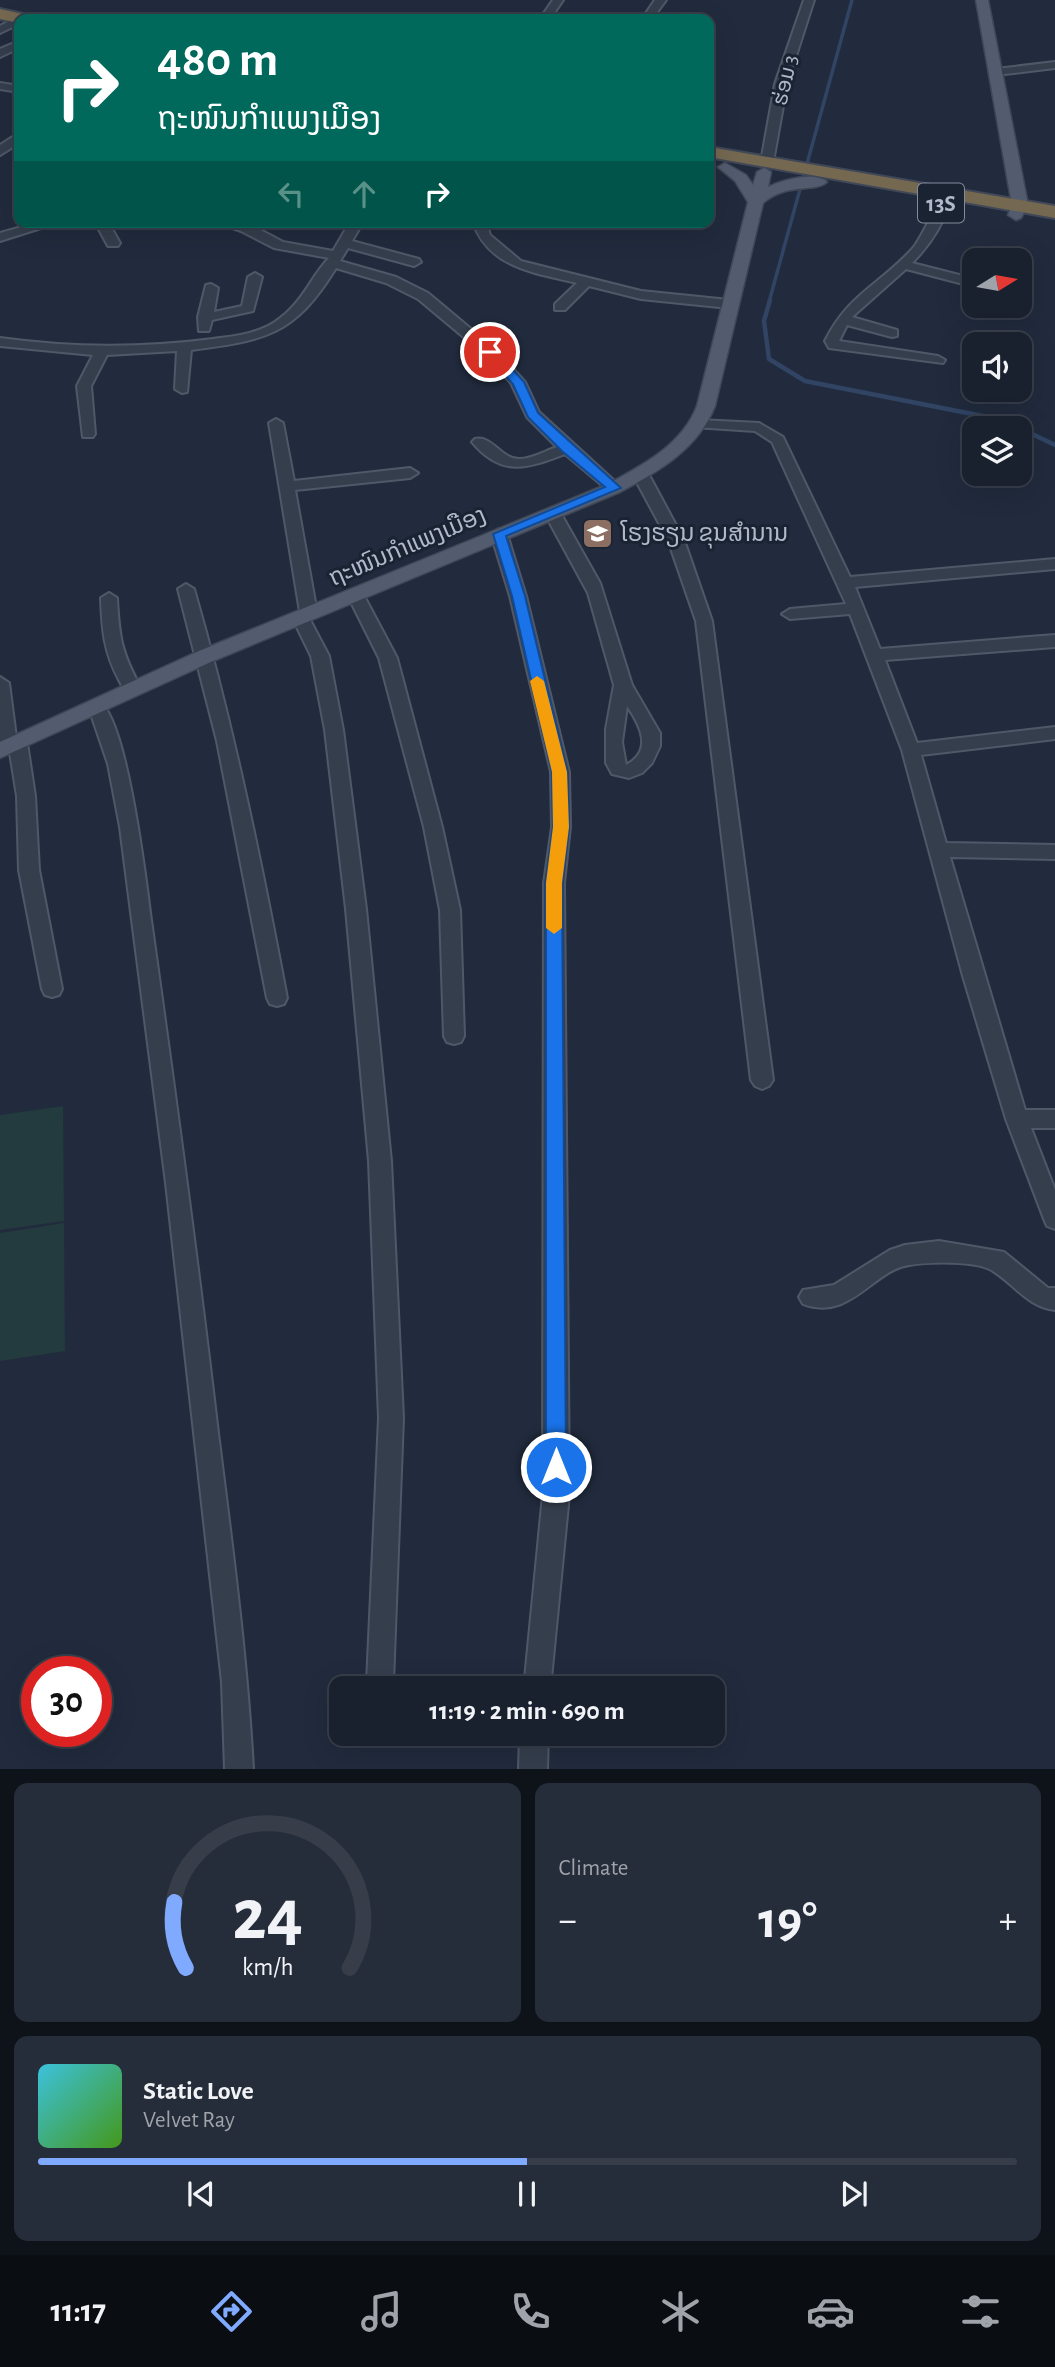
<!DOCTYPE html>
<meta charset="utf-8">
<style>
:root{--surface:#19202e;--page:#262d3a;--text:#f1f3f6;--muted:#9fa3aa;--line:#373e4a;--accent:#7faaff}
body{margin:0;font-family:"Alegreya Sans","Noto Sans Lao",sans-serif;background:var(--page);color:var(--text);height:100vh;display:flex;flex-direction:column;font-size:26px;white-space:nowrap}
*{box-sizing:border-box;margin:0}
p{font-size:23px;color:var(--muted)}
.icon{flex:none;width:38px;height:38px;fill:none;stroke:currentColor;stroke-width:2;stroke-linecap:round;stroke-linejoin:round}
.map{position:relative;height:1769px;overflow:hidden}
.panel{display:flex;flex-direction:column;gap:14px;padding:14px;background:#0e1219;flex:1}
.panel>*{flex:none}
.banner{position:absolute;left:14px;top:14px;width:700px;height:214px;border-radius:14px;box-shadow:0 7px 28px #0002,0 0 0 2px var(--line);background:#00695c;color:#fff;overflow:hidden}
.needle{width:46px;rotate:79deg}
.fabs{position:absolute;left:962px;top:248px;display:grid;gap:14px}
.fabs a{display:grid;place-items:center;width:70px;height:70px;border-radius:14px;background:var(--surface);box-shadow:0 7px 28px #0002,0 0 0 2px var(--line);font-size:35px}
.speed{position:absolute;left:21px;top:1656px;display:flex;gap:14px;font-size:35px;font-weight:700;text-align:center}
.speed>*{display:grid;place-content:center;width:91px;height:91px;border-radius:50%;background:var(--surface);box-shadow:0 7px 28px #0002,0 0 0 2px var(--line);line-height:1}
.speed .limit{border:10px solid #d22;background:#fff;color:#111}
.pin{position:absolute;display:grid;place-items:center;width:60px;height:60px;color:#fff;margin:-30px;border:4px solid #fff;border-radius:50%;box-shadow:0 2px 7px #0007}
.me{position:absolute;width:77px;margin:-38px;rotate:0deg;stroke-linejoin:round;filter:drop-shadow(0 0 5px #0008)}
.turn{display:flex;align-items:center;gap:24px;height:147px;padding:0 28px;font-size:32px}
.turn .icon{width:91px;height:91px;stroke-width:2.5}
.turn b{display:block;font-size:49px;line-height:60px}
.lanes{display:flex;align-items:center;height:66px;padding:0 28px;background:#0003;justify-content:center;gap:35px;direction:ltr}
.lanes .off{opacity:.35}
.big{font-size:52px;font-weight:600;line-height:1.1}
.panel .tile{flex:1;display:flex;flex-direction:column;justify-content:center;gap:10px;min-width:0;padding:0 24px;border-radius:14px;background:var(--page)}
.panel .dial{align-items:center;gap:0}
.dial svg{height:182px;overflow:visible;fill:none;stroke:var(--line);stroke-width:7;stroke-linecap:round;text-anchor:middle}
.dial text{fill:var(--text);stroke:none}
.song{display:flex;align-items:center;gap:21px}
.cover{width:84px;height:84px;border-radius:10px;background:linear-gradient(135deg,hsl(190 70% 55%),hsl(100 70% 35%))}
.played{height:7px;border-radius:4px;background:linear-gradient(90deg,var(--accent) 50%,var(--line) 50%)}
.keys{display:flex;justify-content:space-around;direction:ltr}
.heat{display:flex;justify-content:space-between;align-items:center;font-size:38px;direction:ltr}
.panel .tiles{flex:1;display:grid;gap:14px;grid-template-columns:1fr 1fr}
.tile:last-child{grid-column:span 2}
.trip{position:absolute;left:329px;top:1676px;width:396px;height:70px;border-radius:14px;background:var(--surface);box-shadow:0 7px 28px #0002,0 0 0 2px var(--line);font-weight:600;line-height:70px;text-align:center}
.menu{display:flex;height:112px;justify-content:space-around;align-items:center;background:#0a0d12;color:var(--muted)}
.menu .icon{width:49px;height:49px}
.menu .current{color:var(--accent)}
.menu b{font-size:32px;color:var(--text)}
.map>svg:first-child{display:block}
.green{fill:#233a3e}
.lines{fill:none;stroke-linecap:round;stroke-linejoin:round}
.stream-far1{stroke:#314464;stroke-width:3.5}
.stream{stroke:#314464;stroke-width:4.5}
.minor-casing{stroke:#505868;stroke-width:4}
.major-casing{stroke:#3e4756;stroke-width:3}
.highway-casing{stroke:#404858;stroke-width:4}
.minor{fill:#353e4d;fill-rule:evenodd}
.major{fill:#525c6e;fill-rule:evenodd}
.highway{fill:#746851;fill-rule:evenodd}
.route{fill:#1a73e8;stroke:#114b97;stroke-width:2}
.slow{fill:#f59e0b}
.labels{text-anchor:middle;stroke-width:6;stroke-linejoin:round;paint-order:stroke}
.far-street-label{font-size:21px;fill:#b0b8c9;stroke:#1a2332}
.shield{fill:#1a2332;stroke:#838b9c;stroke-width:2}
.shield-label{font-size:23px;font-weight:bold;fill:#b0b8c9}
.poi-label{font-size:24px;fill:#b0b8c9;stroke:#1a2332;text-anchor:start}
.street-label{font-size:24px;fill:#b0b8c9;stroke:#1a2332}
</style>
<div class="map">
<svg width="1055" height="1769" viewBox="0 0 1055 1769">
<rect width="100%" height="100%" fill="#212b3d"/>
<path class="green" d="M 63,1106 L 64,1221 L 0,1230 L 0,1115 Z
M 64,1223 L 65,1351 L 0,1361 L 0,1233 Z"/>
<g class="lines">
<path class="stream-far1" d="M 769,302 L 852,0"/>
<path class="stream" d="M 770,300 L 764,321 L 769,359 L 805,381 L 1003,420 L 1055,445"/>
<defs>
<path id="minor" d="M 553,0 L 563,0 L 550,19 L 540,19 Z
M 655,0 L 666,0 L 652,19 L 642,19 Z
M 804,0 L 814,0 L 787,84 L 773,162 L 767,166 L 761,162 L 775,84 Z
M 15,18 L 24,19 L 19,19 L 19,24 L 0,33 L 0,26 Z
M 19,41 L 19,48 L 0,57 L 0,49 Z
M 1055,62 L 1055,68 L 996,75 L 990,72 L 996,69 Z
M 0,83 L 19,86 L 19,92 L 0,89 Z
M 19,133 L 19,143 L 0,155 L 0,145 Z
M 944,199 L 950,203 C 942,226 930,245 912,263 L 975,279 L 975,287 L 906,269 L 852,317 L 897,330 L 897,336 L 892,337 L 847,325 L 839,341 L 938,356 L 945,360 L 943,363 L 829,348 L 825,341 C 849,293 880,285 913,248 C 922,238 936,202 944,199 Z
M 39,222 L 60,222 L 0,241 L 0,233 Z
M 95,222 L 108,222 L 120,243 L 118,246 L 108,246 Z
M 216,222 L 239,222 L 251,225 L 283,242 L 333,251 L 350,222 L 363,222 L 352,241 L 419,259 L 421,262 L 414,266 L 348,248 L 340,261 L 396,277 L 428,293 L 495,349 L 525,382 L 539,412 L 622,488 L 619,491 L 609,491 L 565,454 C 528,468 502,478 472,442 L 475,439 C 492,435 501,459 519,459 C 532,459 545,451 557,447 L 527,417 L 511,383 L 485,355 L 418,299 L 386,283 L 336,268 C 294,336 266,340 191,350 L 187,392 L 182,393 L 175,389 L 177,351 L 107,355 L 91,386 L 95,434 L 93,437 L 83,437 L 77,386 L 93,355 L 0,346 L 0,338 C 71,348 142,348 213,339 C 234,336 257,334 275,322 C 304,302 309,279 329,258 L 274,248 L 241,231 Z
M 473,222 L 486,222 L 490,235 L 521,261 L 641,291 L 729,300 L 736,304 L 729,308 L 641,299 L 589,286 L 565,310 L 555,310 L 555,304 L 577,283 C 536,273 488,268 473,222 Z
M 255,273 L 262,277 L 253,311 L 212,320 L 209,331 L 199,331 L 198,317 L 206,285 L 211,284 L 218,288 L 214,312 L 242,306 L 248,277 Z
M 276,419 L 283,423 L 294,481 L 410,468 L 418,473 L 410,478 L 295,490 L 317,613 L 309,618 L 329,656 L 343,730 L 366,909 L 391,1161 L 403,1418 L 393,1683 L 391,1689 L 369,1689 L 367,1683 L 379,1418 L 369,1161 L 346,909 L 325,730 L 311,656 L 292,617 L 300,612 L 269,423 Z
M 699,420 L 759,423 L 783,437 L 850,577 L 1055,559 L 1055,569 L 855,587 L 880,649 L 1055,635 L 1055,647 L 885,660 L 917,743 L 1055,727 L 1055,739 L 921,755 L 946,843 L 1055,845 L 1055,859 L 950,857 L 1025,1110 L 1055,1110 L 1055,1128 L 1031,1128 L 1055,1190 L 1055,1229 L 1047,1226 L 1044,1219 L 1006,1119 L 963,976 L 902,750 L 850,614 L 790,619 L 782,614 L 790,609 L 846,604 L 772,442 L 755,431 L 694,427 L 692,424 L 694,421 Z
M 641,470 L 649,475 L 684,540 L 712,621 L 773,1080 L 769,1086 L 762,1089 L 755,1086 L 751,1080 L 696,621 L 668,540 L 633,475 Z
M 553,509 L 561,514 L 600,583 L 632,685 L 660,733 L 660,746 L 652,763 L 642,773 L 629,778 L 612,774 L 606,763 L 606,729 L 614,685 L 588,593 L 545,514 ZM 627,706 C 641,726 653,751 626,765 L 622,742 Z
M 499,529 L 507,534 L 526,596 L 569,772 L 570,827 L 564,883 L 569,1495 L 550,1689 L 524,1689 L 543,1495 L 544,883 L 552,827 L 551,772 L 510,596 L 491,534 Z
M 186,584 L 194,589 C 233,724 261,860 287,998 L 284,1004 L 277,1006 L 270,1004 L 267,998 L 217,741 L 178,589 Z
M 355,589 L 363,594 L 397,658 L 442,827 L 460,910 L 464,1036 L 461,1042 L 454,1044 L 447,1042 L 444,1036 L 440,910 L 424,827 L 379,658 L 347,594 Z
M 109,593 L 117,598 C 119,639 122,654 142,690 L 133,696 C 124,694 123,687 119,680 C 104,652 102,629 101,598 Z
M 0,677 L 9,683 L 16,737 L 24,739 L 27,743 L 35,796 L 39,870 L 62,989 L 59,995 L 52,997 L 45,995 L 42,989 L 19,870 L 17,796 L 10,753 L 0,749 Z
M 98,702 C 126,710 147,888 151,920 C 175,1091 198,1262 218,1433 C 232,1545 247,1656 253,1769 L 225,1769 L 222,1682 L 166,1183 L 120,827 L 108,764 L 89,708 Z
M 939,1241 L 1004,1252 L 1048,1288 L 1055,1288 L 1055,1310 C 1028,1307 1015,1285 993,1271 C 978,1260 927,1262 909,1265 C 873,1270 850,1322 803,1304 L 799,1297 L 803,1290 L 834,1285 L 890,1250 L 905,1245 Z
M 520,1734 L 548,1734 L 547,1769 L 519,1769 Z"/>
<path id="major" d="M 976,0 L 988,0 L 1028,205 L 1021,218 L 1016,220 L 1008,215 L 1012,205 Z
M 725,163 L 746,175 L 753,185 L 757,172 L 764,168 L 771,172 L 768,187 C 783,180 814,171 827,182 C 815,193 787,182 763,203 L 715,406 C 698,449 659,471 620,492 L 213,661 L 0,758 L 0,742 L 199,651 L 608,484 C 643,465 682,445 697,406 L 748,202 L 735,181 L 718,167 Z"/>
<path id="highway" d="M 0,9 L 32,16 L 34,19 L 19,19 L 19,23 L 0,19 Z
M 709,147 L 1055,206 L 1055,218 L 709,157 Z"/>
</defs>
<use href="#minor" class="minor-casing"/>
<use href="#major" class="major-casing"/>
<use href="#highway" class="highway-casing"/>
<use href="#minor" class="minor"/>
<use href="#major" class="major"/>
<use href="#highway" class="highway"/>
</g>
<path class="route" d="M 486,349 L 494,349 L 524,382 L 538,413 L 621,488 L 506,536 L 525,596 L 567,772 L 569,827 L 562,883 L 566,1467 L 563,1474 L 556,1477 L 549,1474 L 546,1467 L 546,883 L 553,827 L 552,772 L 512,596 L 493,534 L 605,487 L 562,451 L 528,417 L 513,384 L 486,354 Z"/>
<path class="slow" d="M 537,676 L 544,681 L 567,772 L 569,827 L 562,883 L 562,928 L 554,934 L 546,928 L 546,883 L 553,827 L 552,772 L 530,681 Z"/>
<defs>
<symbol id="school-square" viewBox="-11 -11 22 22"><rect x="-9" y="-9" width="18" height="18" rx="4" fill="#8d6e63" stroke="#1a2332"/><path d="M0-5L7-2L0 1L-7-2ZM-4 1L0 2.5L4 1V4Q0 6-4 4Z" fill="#fff"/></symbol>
</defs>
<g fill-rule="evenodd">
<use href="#school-square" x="580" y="516" width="35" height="35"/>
</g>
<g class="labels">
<g class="far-street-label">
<text transform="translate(785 80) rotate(-77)" y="7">ຮ່ອມ 3</text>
</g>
<rect class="shield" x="918" y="183.5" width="46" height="39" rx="5"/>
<g class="shield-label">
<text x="941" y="211">13S</text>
</g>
<g class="poi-label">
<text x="621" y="541">ໂຮງຮຽນ ຂຸນສຳນານ</text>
</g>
<g class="street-label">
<text transform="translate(407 546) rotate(-23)" y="8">ຖະໜົນກຳແພງເມືອງ</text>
</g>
</g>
</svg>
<div class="fabs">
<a><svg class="needle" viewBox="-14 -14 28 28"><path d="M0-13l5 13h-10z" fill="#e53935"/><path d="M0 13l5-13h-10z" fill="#9fa3aa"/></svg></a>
<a><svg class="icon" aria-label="sound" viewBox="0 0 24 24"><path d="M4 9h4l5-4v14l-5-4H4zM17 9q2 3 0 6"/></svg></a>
<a><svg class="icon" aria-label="layers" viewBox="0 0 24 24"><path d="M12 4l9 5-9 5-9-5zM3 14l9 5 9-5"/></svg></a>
</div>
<div class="speed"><div class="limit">30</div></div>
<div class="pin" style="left:490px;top:352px;background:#d93025"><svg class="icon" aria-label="arrive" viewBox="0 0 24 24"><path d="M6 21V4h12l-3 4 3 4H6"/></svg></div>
<svg class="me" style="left:556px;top:1467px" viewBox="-20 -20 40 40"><circle r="17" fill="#1a73e8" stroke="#fff" stroke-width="3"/><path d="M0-11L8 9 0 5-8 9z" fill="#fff"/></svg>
<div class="trip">11:19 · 2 min · 690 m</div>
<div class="banner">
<div class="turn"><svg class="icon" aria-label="right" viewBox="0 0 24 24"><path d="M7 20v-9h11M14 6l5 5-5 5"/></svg><div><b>480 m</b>ຖະໜົນກຳແພງເມືອງ</div></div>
<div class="lanes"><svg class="icon off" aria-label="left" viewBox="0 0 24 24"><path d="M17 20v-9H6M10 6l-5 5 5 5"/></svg><svg class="icon off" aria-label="ahead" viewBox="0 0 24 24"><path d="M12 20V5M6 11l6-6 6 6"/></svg><svg class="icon" aria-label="right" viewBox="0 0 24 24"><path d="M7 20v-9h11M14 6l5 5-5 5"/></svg></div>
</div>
</div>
<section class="panel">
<div class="tiles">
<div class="tile dial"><svg viewBox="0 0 100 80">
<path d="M14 69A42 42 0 1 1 86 69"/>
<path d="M14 69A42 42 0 0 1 9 40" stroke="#7faaff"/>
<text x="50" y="56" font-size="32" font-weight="700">24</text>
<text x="50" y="72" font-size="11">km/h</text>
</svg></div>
<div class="tile"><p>Climate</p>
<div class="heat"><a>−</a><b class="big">19°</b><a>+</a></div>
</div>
<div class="tile">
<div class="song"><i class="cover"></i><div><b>Static Love</b><p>Velvet Ray</p></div></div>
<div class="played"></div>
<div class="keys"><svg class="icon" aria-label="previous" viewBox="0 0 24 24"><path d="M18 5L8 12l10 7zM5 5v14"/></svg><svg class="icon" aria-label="pause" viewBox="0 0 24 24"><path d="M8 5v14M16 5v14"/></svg><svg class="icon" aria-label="next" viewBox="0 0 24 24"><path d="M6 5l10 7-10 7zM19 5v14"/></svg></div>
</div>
</div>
</section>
<nav class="menu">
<b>11:17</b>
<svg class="icon current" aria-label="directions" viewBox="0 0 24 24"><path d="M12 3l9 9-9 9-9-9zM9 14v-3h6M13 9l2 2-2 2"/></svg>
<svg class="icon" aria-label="music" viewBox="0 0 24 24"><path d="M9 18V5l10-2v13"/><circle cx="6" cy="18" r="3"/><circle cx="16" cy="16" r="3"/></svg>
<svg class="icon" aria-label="phone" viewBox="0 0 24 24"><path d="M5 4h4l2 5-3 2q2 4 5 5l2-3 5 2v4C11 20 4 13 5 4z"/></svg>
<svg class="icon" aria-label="climate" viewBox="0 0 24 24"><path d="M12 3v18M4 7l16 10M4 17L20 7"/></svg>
<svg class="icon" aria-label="car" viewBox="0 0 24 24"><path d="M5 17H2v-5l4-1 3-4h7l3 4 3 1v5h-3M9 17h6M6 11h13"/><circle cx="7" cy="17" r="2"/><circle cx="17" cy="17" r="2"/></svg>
<svg class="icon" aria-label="filters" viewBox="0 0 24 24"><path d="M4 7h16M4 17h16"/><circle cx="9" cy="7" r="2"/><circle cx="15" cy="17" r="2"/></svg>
</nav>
